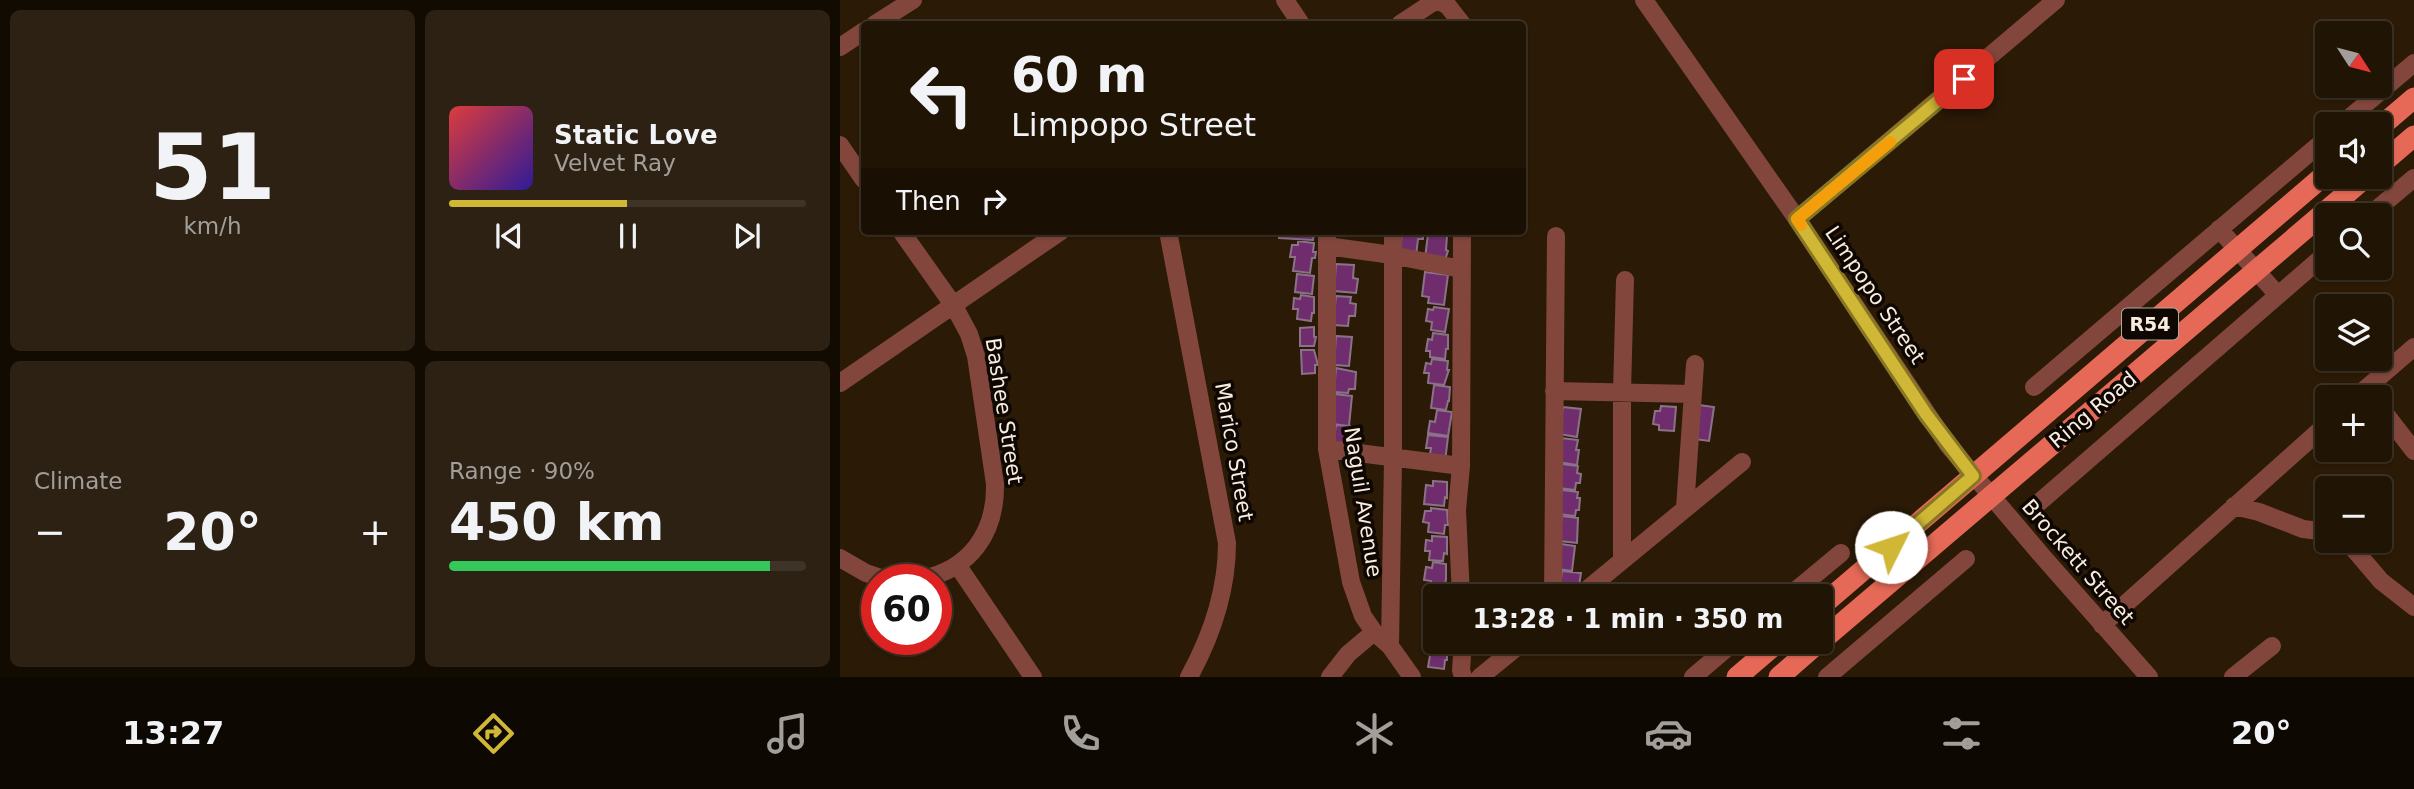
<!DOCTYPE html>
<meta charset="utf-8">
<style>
:root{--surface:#201404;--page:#2d2113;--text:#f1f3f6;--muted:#a29e9a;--line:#3d3326;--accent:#d0b736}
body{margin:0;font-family:"DejaVu Sans",sans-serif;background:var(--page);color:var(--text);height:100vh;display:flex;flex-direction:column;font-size:26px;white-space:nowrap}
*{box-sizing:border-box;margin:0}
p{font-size:23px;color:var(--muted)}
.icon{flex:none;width:38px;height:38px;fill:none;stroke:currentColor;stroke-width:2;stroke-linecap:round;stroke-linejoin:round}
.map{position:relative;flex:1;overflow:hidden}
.drawer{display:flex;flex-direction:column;gap:10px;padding:10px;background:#120b02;width:840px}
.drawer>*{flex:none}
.top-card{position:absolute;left:21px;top:21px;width:665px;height:214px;border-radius:7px;box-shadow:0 2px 5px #0004,0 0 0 2px var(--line);background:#201404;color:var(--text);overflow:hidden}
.needle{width:46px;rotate:126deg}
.fabs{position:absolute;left:1475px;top:21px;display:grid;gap:14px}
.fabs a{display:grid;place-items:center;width:77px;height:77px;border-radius:7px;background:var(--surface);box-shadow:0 2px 5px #0004,0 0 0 2px var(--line);font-size:35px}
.speed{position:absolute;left:21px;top:564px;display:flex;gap:14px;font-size:35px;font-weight:700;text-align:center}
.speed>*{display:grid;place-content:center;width:91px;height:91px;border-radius:50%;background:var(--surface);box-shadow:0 2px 5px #0004,0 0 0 2px var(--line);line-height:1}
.speed .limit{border:10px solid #d22;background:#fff;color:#111}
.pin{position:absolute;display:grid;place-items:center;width:60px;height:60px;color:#fff;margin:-30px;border-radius:14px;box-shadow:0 4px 10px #0006}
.me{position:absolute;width:77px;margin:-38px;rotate:49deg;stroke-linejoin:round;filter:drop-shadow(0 0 5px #0008)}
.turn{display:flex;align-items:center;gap:24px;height:147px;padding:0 35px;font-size:32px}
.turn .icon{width:91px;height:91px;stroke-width:2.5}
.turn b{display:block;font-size:49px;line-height:60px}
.then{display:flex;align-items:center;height:66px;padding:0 35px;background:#0003;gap:14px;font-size:26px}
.big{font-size:52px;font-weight:600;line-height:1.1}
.drawer .tile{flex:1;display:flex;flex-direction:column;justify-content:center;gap:10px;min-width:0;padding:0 24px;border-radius:10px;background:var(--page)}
.drawer .dial{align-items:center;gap:0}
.dial b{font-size:91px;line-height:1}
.song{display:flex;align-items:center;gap:21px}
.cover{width:84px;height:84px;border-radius:10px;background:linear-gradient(135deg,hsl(0 70% 55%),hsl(250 70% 35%))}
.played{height:7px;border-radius:4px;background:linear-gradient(90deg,var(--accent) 50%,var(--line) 50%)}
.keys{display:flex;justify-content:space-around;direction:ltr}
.heat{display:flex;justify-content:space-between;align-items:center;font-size:38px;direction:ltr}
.charge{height:10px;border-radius:5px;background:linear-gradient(90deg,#34c759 90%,var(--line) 0)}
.drawer .tiles{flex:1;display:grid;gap:10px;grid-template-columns:repeat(2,1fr)}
.trip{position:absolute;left:583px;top:584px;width:410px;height:70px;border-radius:7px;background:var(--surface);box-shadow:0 2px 5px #0004,0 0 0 2px var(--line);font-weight:600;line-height:70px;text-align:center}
.dock{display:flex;height:112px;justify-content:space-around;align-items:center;background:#0d0802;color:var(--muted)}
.dock .icon{width:49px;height:49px}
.dock .selected{color:var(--accent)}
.dock b{font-size:32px;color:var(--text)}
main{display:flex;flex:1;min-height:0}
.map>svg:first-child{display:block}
.building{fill:#702d6d;stroke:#8a7387;stroke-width:2}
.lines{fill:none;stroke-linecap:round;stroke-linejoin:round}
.minor{stroke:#82463c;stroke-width:18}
.major{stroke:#e66957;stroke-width:21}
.route-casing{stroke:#877723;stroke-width:18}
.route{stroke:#d0b736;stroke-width:12}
.slow{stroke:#f59e0b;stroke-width:12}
.labels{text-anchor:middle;stroke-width:7;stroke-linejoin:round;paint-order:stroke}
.shield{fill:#0e0702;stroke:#b2a89e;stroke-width:2}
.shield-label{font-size:19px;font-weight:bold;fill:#f9ede1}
.street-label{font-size:21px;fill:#f9ede1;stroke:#0e0702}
</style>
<main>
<section class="drawer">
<div class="tiles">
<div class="tile dial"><b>51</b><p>km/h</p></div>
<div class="tile">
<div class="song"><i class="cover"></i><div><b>Static Love</b><p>Velvet Ray</p></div></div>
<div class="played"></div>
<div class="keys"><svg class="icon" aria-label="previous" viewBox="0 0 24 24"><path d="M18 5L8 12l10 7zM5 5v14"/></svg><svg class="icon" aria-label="pause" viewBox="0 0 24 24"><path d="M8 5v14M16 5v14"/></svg><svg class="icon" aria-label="next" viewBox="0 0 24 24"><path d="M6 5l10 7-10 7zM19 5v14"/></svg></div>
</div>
<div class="tile"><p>Climate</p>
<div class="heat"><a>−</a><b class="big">20°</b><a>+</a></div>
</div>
<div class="tile"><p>Range · 90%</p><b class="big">450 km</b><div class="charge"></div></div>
</div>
</section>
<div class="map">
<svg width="1574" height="677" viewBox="0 0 1574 677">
<rect width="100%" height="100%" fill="#2b1a06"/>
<path class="building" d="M 439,231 L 474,231 L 473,240 L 439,238 Z
M 562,231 L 583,231 L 583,239 L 578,239 L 576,256 L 560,255 Z
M 588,234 L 607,236 L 606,250 L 608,251 L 605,260 L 585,258 Z
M 458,241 L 474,243 L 473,252 L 476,252 L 475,258 L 472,258 L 470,273 L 453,271 L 455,257 L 450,257 L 452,245 L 458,245 Z
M 496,264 L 514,265 L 513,278 L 518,279 L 516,293 L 494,291 Z
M 585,272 L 608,275 L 604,305 L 588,303 L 589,297 L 582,296 Z
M 457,274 L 474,276 L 472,294 L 455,292 Z
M 461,295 L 474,297 L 474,313 L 472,313 L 471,321 L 457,319 L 458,309 L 453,309 L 454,298 L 460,299 Z
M 496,296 L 511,297 L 510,303 L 516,304 L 515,316 L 509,316 L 508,326 L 493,325 Z
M 594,307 L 609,309 L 605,332 L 591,330 L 592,322 L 586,321 L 588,309 L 593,310 Z
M 474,327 L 474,337 L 476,337 L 474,346 L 460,346 L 460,328 Z
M 593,333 L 608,335 L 608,349 L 606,349 L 605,359 L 590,357 L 590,351 L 586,351 L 588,339 L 592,340 Z
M 496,336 L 512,337 L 509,366 L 494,365 Z
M 461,350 L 474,350 L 478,365 L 475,365 L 475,373 L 462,374 Z
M 592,359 L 608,361 L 607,370 L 609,370 L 604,385 L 588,383 L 589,373 L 584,373 L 586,363 L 591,364 Z
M 496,368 L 516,372 L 515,389 L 509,389 L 508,393 L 494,392 Z
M 594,385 L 610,387 L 609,401 L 608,401 L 606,410 L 591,408 Z
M 494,394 L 512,396 L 509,426 L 492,424 Z
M 859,405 L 874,407 L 869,441 L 854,439 Z
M 821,406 L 836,407 L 834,431 L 819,430 L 819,425 L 813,424 L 815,411 L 820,411 Z
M 723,407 L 741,409 L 737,437 L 719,434 Z
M 597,410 L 612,412 L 608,436 L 588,433 L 590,421 L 595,422 Z
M 496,425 L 510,426 L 508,450 L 493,443 Z
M 588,435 L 608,437 L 605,462 L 589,460 L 591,448 L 586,448 Z
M 721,438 L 738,440 L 736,450 L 739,450 L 737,465 L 717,462 Z
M 722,464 L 738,466 L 737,473 L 741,474 L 740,483 L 736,483 L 735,490 L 719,488 Z
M 593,481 L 607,482 L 607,498 L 605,497 L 604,506 L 584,504 L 586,485 L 593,486 Z
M 722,490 L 738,492 L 737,498 L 740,498 L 739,510 L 736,510 L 735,516 L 718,514 Z
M 591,508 L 607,510 L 608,525 L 605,525 L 604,534 L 588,532 L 589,523 L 583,522 L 585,511 L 591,511 Z
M 722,516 L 738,518 L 737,543 L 719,541 Z
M 592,536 L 607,537 L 607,554 L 604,553 L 603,561 L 589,560 L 590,551 L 585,551 L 586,540 L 592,541 Z
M 721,544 L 735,546 L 732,571 L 718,569 Z
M 593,562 L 606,564 L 606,580 L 603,588 L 590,587 L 591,581 L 584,580 L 586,567 L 592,568 Z
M 722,571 L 741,573 L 739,586 L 734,585 L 733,597 L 719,595 Z
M 592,590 L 607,592 L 607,597 L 595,597 L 595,615 L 588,614 L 590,604 L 586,603 L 587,594 L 592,595 Z
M 587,616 L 595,616 L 595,642 L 605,644 L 589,642 L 590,629 L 586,629 Z
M 592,644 L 607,646 L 607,660 L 605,660 L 604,669 L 588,667 Z"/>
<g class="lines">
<path class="minor" d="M 445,0 L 461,24
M 804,0 L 957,219 L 1108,445 L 1204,558 L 1309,677
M 35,24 L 73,0
M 560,24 L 592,3 L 599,1 L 608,6 L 622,24
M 0,47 L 24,31
M 1502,124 L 1574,63
M 0,145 L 24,180
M 1530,215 L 1574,178
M 957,219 L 1216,0
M 1379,229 L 1437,294
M 61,231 L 114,306 L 129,334 L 136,356 L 155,484 C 156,533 130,569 82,579
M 328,231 L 387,543 C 387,591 372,635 349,677
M 487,231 L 487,449 L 511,582 L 523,616 L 534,632 L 550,646 L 572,677
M 487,246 L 552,255 L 621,269
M 0,383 L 221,231
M 1194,387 L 1488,137
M 714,391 L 852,394
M 1516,397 L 1574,347
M 1540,407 L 1574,451
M 487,449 L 621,466
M 1195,506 L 1488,252
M 1394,506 L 1419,512 L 1463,529 L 1488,532
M 845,508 L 855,364
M 1507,541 L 1541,581 L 1574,607
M 0,558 L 26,573 L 44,579
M 782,561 L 782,391 L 785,280
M 118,566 L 193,677
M 621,597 L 617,510 L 621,466 L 622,231
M 713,597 L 716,236
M 738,597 L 902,462
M 948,597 L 1001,553
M 1262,625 L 1488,423
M 623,642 L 621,670 L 623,677
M 550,646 L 553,458 L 553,231
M 490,677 L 508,654 L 534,632
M 640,677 L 683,642
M 853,677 L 894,642
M 987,677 L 1126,559
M 1393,677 L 1432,646"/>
<path class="major" d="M 1540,127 L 1574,98
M 1540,165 L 1574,136
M 980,607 L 1488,172
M 980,642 L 1526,177
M 897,677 L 938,642
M 939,677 L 979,642"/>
</g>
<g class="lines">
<defs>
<path id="route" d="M 1051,547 L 1133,476 L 1086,414 L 957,219 L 1124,79"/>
</defs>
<use href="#route" class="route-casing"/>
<use href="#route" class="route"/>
<path class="slow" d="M 961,225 L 957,219 L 1050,142"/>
</g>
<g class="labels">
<rect class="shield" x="1282" y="308.5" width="56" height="31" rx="5"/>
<g class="shield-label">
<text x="1310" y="331">R54</text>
</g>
<g class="street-label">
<text transform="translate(1035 295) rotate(56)" y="7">Limpopo Street</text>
<text transform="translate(1253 410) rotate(-40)" y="7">Ring Road</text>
<text transform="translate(164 411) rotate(81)" y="7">Bashee Street</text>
<text transform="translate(394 452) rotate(80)" y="7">Marico Street</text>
<text transform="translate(523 502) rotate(81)" y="7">Naguil Avenue</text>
<text transform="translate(1238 562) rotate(49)" y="7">Brockett Street</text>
</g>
</g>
</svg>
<div class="fabs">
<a><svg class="needle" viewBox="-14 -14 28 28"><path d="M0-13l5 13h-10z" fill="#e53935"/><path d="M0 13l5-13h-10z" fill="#a29e9a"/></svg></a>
<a><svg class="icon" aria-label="sound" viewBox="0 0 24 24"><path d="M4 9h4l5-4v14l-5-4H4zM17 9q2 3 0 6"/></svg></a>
<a><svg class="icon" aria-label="search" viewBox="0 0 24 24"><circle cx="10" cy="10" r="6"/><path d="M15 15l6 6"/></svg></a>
<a><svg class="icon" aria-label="layers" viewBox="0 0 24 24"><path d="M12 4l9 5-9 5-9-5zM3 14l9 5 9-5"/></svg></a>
<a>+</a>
<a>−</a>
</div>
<div class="speed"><div class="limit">60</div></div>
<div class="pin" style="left:1124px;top:79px;background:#d93025"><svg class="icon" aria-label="arrive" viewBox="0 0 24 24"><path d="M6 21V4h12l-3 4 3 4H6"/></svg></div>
<svg class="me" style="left:1051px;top:547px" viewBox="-20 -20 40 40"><circle r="19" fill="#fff"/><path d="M0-13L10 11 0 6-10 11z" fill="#d0b736"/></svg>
<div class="trip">13:28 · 1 min · 350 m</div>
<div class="top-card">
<div class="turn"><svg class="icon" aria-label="left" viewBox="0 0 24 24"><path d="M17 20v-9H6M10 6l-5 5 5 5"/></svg><div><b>60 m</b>Limpopo Street</div></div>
<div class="then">Then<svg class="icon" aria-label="right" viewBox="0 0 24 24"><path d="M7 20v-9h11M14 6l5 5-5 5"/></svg></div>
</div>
</div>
</main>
<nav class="dock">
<b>13:27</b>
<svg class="icon selected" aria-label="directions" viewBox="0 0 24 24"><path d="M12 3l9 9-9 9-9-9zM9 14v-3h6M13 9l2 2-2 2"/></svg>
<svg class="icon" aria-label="music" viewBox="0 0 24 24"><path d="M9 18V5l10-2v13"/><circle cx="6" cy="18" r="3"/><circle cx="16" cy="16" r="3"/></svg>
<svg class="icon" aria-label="phone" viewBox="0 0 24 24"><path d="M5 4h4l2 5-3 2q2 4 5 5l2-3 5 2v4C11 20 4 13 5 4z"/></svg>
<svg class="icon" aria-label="climate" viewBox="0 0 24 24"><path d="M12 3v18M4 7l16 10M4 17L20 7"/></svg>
<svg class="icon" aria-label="car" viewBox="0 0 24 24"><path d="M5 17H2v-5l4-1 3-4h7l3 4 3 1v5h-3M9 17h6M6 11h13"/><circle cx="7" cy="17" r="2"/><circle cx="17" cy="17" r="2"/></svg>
<svg class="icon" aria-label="filters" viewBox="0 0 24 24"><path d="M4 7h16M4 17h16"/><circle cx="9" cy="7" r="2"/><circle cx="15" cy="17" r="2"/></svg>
<b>20°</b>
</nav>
